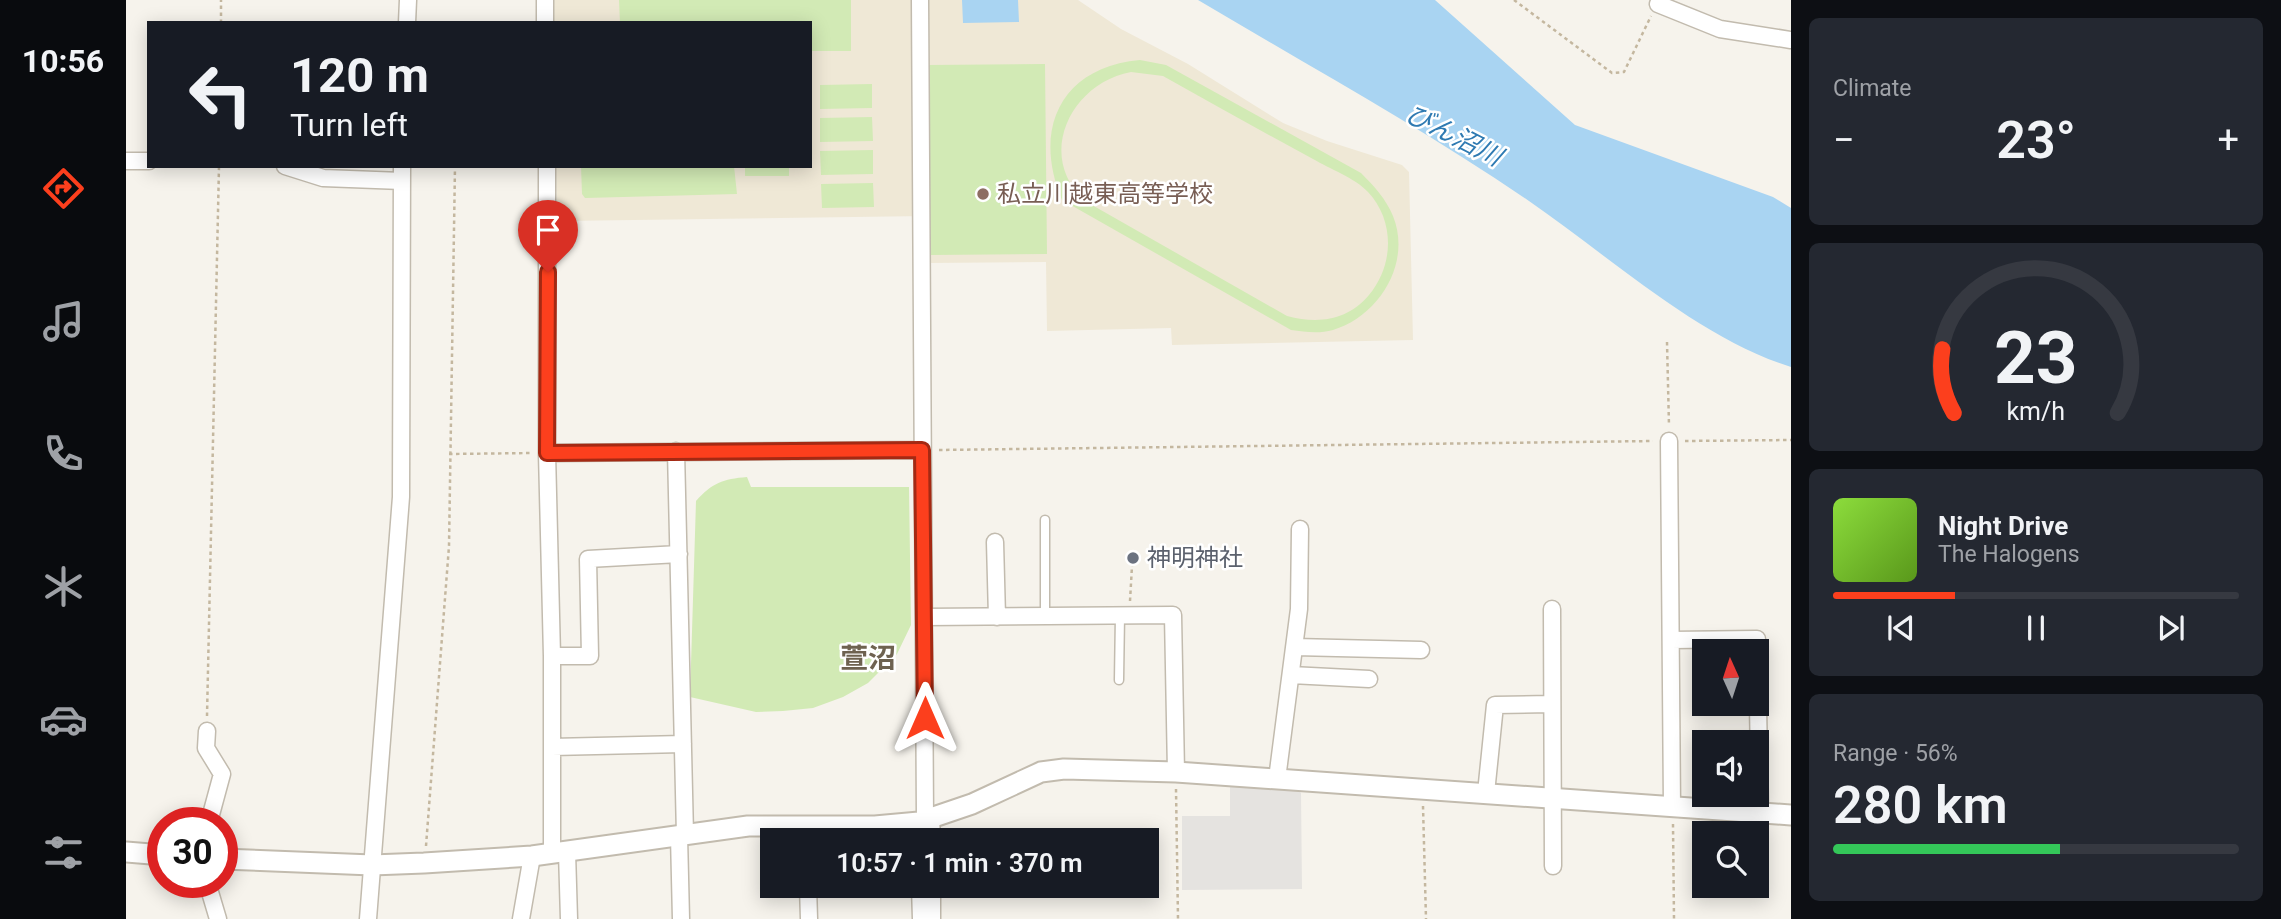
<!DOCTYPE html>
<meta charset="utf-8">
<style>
:root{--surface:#171b24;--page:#242831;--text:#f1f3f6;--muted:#9ea1a6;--line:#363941;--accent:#fc3f1d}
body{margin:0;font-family:Roboto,"Noto Sans JP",sans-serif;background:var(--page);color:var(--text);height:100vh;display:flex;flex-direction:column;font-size:26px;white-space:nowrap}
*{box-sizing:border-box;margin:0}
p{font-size:23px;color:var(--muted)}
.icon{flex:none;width:38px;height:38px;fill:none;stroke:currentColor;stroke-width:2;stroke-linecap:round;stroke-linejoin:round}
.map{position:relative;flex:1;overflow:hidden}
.drawer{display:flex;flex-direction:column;gap:18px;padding:18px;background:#0d0f14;width:490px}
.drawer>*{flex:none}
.top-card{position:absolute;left:21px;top:21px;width:665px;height:147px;border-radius:0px;box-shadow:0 4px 18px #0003;background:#171b24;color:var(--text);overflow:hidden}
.needle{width:46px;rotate:357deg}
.fabs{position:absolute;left:1566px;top:639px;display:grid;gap:14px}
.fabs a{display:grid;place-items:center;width:77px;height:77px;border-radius:0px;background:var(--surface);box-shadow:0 4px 18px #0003;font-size:35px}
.speed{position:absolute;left:21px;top:807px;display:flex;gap:14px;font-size:35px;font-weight:700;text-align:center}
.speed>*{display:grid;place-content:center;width:91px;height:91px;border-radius:50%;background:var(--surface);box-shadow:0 4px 18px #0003;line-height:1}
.speed .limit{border:10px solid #d22;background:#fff;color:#111}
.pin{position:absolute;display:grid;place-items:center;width:60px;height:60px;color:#fff;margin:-72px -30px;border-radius:50% 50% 50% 0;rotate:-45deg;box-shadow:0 0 7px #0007}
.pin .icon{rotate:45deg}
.me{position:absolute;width:77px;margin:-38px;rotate:0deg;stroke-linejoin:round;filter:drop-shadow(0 0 5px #0008)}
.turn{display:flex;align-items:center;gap:24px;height:147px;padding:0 28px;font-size:32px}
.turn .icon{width:91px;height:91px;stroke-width:2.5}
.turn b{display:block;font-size:49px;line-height:60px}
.big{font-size:52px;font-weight:600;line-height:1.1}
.drawer .widget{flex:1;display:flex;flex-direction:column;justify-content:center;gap:10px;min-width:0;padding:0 24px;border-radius:10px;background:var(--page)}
.drawer .dial{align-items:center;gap:0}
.dial svg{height:182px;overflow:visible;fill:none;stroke:var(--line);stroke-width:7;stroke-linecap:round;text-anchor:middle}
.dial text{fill:var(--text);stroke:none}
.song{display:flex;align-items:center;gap:21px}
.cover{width:84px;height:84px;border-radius:10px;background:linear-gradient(135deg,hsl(90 70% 55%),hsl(90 70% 35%))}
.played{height:7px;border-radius:4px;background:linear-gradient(90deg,var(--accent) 30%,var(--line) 30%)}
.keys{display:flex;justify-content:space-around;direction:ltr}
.heat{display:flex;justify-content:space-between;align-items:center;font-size:38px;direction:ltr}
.charge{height:10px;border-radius:5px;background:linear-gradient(90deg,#34c759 56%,var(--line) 0)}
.trip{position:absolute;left:634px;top:828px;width:399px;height:70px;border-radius:0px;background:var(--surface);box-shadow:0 4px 18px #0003;font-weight:600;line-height:70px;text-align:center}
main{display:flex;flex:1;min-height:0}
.dock{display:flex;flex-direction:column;width:126px;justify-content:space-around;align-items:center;background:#090b0e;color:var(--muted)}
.dock .icon{width:49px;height:49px}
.dock .selected{color:var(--accent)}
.dock b{font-size:32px;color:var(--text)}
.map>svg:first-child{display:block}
.education{fill:#efe8d6}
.green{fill:#d2eab5;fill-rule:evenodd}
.parking{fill:#e5e3e0}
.water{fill:#a9d4f2}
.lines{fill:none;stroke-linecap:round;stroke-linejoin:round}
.service-casing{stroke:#c2bbae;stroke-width:11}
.minor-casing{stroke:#c2bbae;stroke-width:19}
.tertiary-casing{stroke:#c2bbae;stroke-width:23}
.path{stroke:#c4b79f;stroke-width:2.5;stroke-dasharray:3.5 3.5;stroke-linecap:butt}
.service{stroke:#fff;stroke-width:8}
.minor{stroke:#fff;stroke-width:16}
.tertiary{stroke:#fff;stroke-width:19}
.route-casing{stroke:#a42913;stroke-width:18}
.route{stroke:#fc3f1d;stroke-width:12}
.education-dot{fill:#8d6e63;stroke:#fff;stroke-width:2.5}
.worship-dot{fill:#6b7280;stroke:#fff;stroke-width:2.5}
.labels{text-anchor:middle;stroke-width:5;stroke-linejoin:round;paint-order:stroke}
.education-label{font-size:24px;fill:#785e54;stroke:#fff;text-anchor:start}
.worship-label{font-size:24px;fill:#5b616d;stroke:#fff;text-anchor:start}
.water-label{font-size:26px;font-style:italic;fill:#2e7ab2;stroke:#fff}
.quarter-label{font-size:28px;font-weight:bold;fill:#6e6250;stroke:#fff}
</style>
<main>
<nav class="dock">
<b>10:56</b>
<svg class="icon selected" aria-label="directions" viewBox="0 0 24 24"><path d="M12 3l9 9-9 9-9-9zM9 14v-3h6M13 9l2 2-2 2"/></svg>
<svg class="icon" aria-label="music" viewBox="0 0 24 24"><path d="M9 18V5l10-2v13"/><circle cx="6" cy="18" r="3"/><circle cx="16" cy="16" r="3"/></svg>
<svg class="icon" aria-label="phone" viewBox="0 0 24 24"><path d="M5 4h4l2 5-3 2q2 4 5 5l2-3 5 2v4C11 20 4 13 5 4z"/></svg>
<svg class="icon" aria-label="climate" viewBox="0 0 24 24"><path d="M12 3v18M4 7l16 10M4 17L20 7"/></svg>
<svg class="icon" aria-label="car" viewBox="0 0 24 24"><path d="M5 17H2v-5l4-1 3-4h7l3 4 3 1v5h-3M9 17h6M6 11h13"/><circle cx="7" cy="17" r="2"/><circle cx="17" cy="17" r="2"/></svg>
<svg class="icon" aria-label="filters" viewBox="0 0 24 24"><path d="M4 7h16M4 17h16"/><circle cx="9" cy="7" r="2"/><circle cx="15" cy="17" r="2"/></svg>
</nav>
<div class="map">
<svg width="1665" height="919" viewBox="0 0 1665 919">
<rect width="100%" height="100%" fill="#f6f3ec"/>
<path class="education" d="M 428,0 L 952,0 L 995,29 L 1062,64 L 1157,123 L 1201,141 L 1276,165 L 1283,172 L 1287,340 L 1046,345 L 1045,328 L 921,331 L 920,262 L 802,263 L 801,216 L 434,221 L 431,218 L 430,166 L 684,166 L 684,23 L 428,23 Z"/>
<path class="green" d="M 493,0 L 725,0 L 725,51 L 684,51 L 684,23 L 494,23 Z
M 1014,60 L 1040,65 L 1235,173 C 1248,186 1260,199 1267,216 C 1286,263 1253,316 1207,330 C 1193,334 1179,332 1165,330 L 936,200 C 906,129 935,67 1014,60 ZM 1005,72 L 1037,76 C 1087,104 1137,132 1187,159 C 1204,169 1229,178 1242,192 C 1269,221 1268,265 1243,295 C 1221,321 1192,324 1161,316 L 959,201 C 909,156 945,83 1005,72 Z
M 919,64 L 921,254 L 804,255 L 801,65 Z
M 746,84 L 746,108 L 694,109 L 694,85 Z
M 746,117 L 747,141 L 694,142 L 694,118 Z
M 747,150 L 747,174 L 695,175 L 694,151 Z
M 455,166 L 608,166 L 611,194 L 459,198 L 456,194 Z
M 619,166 L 663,166 L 663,176 L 619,176 Z
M 747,183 L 748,207 L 696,208 L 695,184 Z
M 621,477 L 625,487 L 783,487 L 785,625 L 771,654 L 742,683 L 717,697 L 687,708 L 657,711 L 630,712 L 564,697 L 570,501 C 586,483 597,479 621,477 Z"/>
<path class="parking" d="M 1104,783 L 1170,788 L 1175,793 L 1176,889 L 1056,890 L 1056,816 L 1104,816 Z"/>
<path class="water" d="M 836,0 L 892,0 L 893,22 L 837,23 Z
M 1072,0 L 1309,0 L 1449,125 L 1647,197 L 1665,208 L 1665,367 C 1572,338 1483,256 1403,201 C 1296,128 1183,66 1072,0 Z"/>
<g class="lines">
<defs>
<path id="service" d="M 919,520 L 919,616
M 993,680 L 994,615"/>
<path id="minor" d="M 419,0 L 419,23
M 794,0 L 799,819
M 1535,0 L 1532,4 L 1594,29 L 1665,40
M 281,23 L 282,0
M 0,161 L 23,161
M 159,166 L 197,178 L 276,181
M 421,166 L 421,453 L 426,656 L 426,854
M 1543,441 L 1546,807
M 550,451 L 559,835
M 421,453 L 796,450
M 869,542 L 871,617
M 1426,609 L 1427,866
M 798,617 L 1047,615 L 1050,772
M 1545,640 L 1631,639 L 1631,651
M 1169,647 L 1295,650
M 1631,652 L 1634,813
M 426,656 L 464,656 L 462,559 L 553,554
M 1165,675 L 1243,679
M 81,731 L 80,748 L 96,774 L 83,822
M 426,747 L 557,744
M 1151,779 L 1173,609 L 1174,529
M 1360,793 L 1369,705 L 1424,704
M 805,817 L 806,840
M 793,822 L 793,840
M 553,836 L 555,919
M 441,852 L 443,919
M 81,882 L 92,919
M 682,886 L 683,919
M 794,886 L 795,919
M 806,886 L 806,919
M 242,919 L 275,497 L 276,166
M 395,919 L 406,856"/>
<path id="tertiary" d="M 0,852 L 37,855
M 96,859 L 246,865 L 298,863 L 406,856 L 622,826 L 749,826 L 793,822 L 846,804 L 915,772 L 938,769 L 1050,772 L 1665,815"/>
</defs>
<use href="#service" class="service-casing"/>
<use href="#minor" class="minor-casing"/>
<use href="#tertiary" class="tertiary-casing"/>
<path class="path" d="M 1388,0 L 1486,73 L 1498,72 L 1525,16
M 95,23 L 95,0
M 1541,342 L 1543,426
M 1559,441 L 1665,440
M 813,450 L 1527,441
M 323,454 L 407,453
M 1004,601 L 1006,566
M 81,716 L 93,166
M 1050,789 L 1052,919
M 1297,806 L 1300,919
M 1547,824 L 1548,919
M 300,846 L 323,546 L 329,166"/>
<use href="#service" class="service"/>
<use href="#minor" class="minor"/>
<use href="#tertiary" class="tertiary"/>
</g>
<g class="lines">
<defs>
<path id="route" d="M 422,272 L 421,453 L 796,450 L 799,718"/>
</defs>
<use href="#route" class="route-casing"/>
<use href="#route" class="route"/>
</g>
<circle class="education-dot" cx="857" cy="194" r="7"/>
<circle class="worship-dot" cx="1007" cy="558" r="7"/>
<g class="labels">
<g class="education-label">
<text x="871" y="202">私立川越東高等学校</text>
</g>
<g class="worship-label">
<text x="1021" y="566">神明神社</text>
</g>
<g class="water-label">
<text transform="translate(1328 135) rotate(27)" y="9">びん沼川</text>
</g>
<g class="quarter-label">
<text x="742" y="668">萱沼</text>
</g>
</g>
</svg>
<div class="fabs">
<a><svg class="needle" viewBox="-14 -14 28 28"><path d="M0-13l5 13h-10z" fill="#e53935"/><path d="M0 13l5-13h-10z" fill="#9ea1a6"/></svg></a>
<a><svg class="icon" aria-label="sound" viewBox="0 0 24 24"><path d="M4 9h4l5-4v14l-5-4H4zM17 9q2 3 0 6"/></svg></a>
<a><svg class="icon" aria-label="search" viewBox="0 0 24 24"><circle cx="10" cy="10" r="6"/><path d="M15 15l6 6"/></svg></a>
</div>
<div class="speed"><div class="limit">30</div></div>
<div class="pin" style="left:422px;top:272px;background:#d93025"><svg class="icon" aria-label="arrive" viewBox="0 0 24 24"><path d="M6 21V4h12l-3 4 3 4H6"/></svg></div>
<svg class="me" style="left:799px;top:718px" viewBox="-20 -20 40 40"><path d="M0-17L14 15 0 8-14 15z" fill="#fc3f1d" stroke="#fff" stroke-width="4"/></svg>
<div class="trip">10:57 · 1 min · 370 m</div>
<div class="top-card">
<div class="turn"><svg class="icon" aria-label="left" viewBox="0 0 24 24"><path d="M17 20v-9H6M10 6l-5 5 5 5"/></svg><div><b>120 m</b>Turn left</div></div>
</div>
</div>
<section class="drawer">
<div class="widget"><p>Climate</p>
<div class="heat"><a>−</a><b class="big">23°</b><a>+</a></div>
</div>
<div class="widget dial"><svg viewBox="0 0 100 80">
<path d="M14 69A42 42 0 1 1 86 69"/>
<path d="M14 69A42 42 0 0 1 9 41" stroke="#fc3f1d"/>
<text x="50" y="56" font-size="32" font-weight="700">23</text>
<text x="50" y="72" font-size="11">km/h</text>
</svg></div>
<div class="widget">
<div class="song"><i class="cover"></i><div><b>Night Drive</b><p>The Halogens</p></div></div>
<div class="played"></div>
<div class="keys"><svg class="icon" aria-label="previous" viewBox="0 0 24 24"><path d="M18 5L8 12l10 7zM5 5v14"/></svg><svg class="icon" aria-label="pause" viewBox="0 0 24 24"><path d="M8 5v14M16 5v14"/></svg><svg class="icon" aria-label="next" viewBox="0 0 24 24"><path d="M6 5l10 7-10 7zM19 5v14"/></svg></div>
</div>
<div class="widget"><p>Range · 56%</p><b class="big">280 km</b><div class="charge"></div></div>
</section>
</main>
